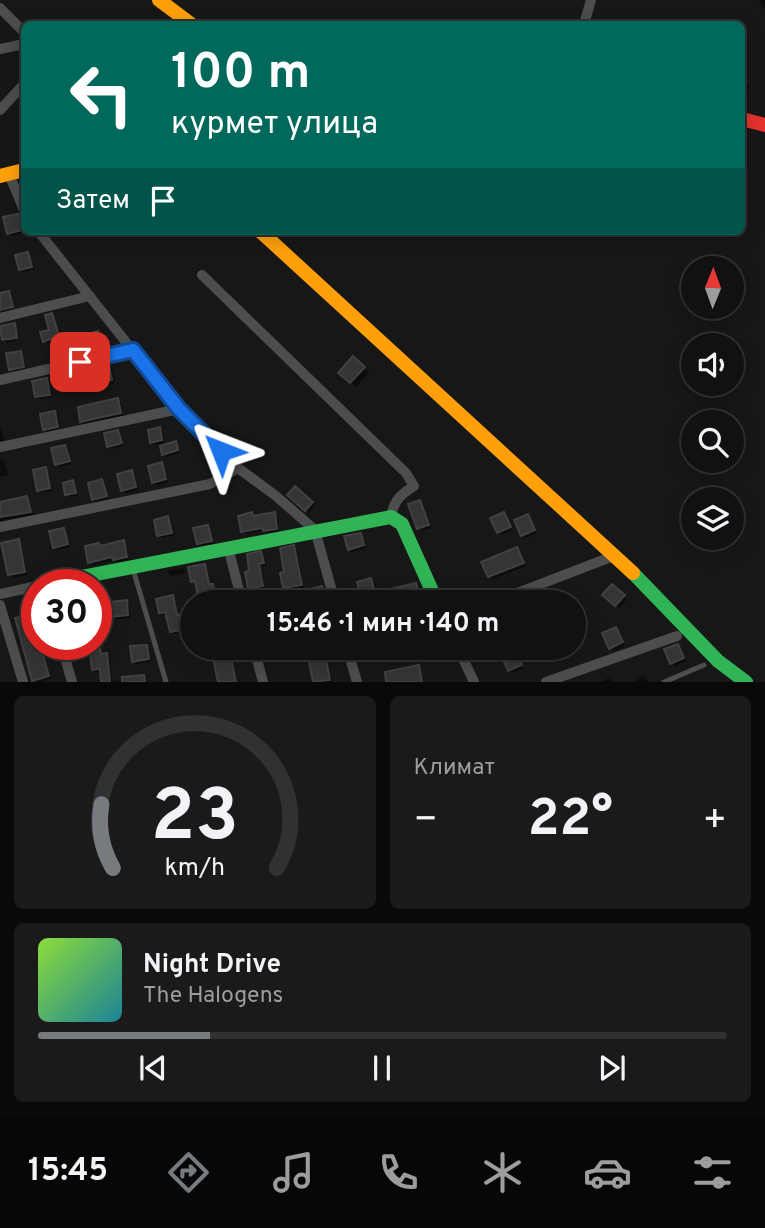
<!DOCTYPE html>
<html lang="ru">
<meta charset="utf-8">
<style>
:root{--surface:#111;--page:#1a1a1a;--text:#f1f3f6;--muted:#9c9d9f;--line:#303131;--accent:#777a7e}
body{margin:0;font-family:Overpass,sans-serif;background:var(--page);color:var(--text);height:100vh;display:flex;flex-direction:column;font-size:26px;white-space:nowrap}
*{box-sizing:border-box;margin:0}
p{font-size:23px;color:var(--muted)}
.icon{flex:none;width:38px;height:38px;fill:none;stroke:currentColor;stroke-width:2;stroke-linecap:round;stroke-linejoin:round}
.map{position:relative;height:682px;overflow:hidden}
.sheet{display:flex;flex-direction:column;gap:14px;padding:14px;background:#090909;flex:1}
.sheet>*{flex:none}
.hud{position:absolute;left:21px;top:21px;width:724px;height:214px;border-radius:10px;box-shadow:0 4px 18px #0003,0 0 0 2px var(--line);background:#00695c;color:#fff;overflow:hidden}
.needle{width:46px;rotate:1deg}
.buttons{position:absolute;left:681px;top:256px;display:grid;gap:14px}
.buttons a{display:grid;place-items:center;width:63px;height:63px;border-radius:50%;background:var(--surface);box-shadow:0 4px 18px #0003,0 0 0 2px var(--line);font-size:35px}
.speed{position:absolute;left:21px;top:569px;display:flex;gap:14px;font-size:35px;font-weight:700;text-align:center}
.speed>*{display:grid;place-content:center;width:91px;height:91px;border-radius:50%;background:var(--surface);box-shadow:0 4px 18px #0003,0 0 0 2px var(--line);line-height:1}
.speed .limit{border:10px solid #d22;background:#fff;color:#111}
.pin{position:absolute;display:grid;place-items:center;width:60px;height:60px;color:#fff;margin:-30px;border-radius:14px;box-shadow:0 4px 10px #0006}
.me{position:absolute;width:77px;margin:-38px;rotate:315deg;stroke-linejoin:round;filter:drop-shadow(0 0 5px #0008)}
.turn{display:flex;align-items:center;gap:24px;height:147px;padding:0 35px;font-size:32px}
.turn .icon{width:91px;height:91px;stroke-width:2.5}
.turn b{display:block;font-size:49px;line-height:60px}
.then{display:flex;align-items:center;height:66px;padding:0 35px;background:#0003;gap:14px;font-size:26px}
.big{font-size:52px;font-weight:700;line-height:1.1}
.sheet .widget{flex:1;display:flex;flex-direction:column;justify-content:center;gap:10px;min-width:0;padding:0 24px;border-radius:10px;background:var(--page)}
.sheet .dial{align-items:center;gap:0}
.dial svg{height:182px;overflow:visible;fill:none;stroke:var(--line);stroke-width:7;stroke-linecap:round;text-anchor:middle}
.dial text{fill:var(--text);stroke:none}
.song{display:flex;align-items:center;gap:21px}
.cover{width:84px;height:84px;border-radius:10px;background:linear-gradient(135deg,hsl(90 70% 55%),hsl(190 70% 35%))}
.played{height:7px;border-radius:4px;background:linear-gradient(90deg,var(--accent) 25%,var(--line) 25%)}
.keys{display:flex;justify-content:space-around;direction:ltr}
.heat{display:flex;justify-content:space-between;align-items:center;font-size:38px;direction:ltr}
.sheet .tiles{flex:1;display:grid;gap:14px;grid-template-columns:1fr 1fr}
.widget:last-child{grid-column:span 2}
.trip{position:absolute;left:180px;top:590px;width:406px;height:70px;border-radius:35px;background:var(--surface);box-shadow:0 4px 18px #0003,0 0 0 2px var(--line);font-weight:700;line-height:70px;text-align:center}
.tab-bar{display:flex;height:112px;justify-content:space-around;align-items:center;background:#070707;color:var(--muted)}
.tab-bar .icon{width:49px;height:49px}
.tab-bar .selected{color:var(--accent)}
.tab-bar b{font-size:32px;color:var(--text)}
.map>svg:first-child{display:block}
.shadow{fill:#0007}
.building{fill:#353536;stroke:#404143;stroke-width:2}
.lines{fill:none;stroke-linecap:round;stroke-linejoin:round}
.lane{stroke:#4c4d4f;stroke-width:5}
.street{stroke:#4c4d4f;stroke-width:10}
.fast{stroke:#30b455;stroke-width:14}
.slow{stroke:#ff9f0a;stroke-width:14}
.jam{stroke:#e5322d;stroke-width:14}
.route-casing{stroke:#114b97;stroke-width:18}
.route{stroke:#1a73e8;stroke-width:12}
</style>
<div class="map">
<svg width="765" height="682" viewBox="0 0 765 682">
<rect width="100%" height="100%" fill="#171717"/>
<path class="shadow" d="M 760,0 L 765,0 L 765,9 L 759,3 Z
M 742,81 L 749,86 L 747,95 L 742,94 Z
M 17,216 L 23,233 L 12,236 L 9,233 Z
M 27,254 L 34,269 L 23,272 L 20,269 Z
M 9,293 L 15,309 L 3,312 L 0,310 L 0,295 Z
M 52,315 L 61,340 L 75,340 L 98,333 L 105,351 L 66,358 L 63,355 L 60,340 L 48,344 L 45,341 L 51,331 Z
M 13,326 L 16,341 L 7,343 L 4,340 Z
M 20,353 L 23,356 L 26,369 L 14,372 L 11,369 Z
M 353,359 L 369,373 L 356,387 L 341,373 Z
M 109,365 L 112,368 L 114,383 L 78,390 L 75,387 L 73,373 Z
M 46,380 L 49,383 L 52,397 L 39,399 L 36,396 Z
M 118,400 L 121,403 L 123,416 L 85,424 L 82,421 Z
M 55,413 L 58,416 L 60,429 L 48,432 L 45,429 Z
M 0,426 L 5,441 L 0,443 Z
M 159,429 L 162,432 L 164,443 L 155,445 L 152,442 Z
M 118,432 L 124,446 L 111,449 L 108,446 Z
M 175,443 L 180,453 L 167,457 L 164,454 Z
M 65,447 L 68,450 L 71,464 L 59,467 L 56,464 Z
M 0,458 L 4,461 L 8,475 L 0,477 Z
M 162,464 L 168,482 L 156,485 L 153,482 Z
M 45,469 L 48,472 L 52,491 L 41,493 L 38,490 Z
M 131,472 L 138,490 L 126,493 L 123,490 Z
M 102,481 L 105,484 L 108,499 L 96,502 L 93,499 Z
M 73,482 L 78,496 L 70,497 L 67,494 Z
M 295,488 L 315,506 L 309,513 L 290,494 Z
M 26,497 L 29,500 L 33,515 L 0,521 L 0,501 L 6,503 Z
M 420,502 L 431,528 L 422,531 L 419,528 Z
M 252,514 L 255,517 L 274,514 L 277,517 L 279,531 L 267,533 L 264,530 L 246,534 L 243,531 Z
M 503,514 L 512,530 L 501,535 L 498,532 Z
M 528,516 L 537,533 L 526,538 L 523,535 Z
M 168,518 L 171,521 L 174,536 L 162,538 L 159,535 Z
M 207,527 L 210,530 L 213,544 L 201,546 L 198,543 Z
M 63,529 L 66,533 L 70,547 L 58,550 L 55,547 Z
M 360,534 L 366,548 L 352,552 L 349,549 Z
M 18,541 L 21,544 L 27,575 L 13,578 L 10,575 Z
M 123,542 L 126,545 L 129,560 L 117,562 L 115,560 L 93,565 L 90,562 L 99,545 L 101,547 Z
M 294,547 L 297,550 L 304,588 L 288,591 L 285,588 L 286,573 Z
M 517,549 L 526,566 L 493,579 L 484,563 Z
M 261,553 L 264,556 L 266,566 L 261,567 L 265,589 L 253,591 L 250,588 L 251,572 Z
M 204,566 L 207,569 L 211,586 L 215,589 L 218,602 L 201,602 L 197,584 L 193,581 Z
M 183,568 L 186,573 L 171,576 L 168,573 L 168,571 Z
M 371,580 L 376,584 L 378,594 L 416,585 L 420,589 L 424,602 L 363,602 L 359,583 Z
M 612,586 L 627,599 L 619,608 L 605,595 Z
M 322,588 L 328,602 L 311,602 L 309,591 Z
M 172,597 L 175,600 L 179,617 L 183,616 L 186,619 L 188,631 L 174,634 L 171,631 L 168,614 L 164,615 L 161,612 Z
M 126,602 L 129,605 L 131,618 L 116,619 L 113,616 Z
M 29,617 L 32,620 L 37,644 L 41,644 L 51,679 L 40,682 L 34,680 Z
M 616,629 L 625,646 L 614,651 L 611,648 Z
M 96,635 L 101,638 L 103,655 L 109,658 L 112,682 L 144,677 L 147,682 L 103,682 L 102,672 L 96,672 L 93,669 L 91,652 L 85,649 L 85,644 L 96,644 Z
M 192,638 L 192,648 L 231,648 L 237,682 L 220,682 L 214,651 L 195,655 L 192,652 L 190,639 Z
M 146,646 L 149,649 L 151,662 L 136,664 L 133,661 Z
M 678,646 L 686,661 L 675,666 L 672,663 Z
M 276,648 L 291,648 L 293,659 L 280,662 L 277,659 Z
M 309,648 L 326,648 L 332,682 L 314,682 Z
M 554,648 L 569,648 L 572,654 L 560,659 Z
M 514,651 L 524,668 L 513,673 L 510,670 Z
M 644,675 L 648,682 L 637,682 L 636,678 Z
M 609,678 L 613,682 L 600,682 Z"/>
<path class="building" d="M 18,214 L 22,230 L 7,234 L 3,217 Z
M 28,252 L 32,267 L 19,270 L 15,255 Z
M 9,291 L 13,307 L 0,310 L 0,293 Z
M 52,313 L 59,336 L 43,342 L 40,332 L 49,330 L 45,315 Z
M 15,323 L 17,338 L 2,340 L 0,326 Z
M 98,331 L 103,349 L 61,355 L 59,339 L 73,336 L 74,338 Z
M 21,351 L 24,367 L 9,370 L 6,353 Z
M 353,356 L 365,367 L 350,383 L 338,373 Z
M 109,364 L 112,380 L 73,387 L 71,372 Z
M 47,378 L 50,395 L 35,397 L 32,381 Z
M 118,398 L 121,413 L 80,422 L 78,407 Z
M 55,411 L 58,427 L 43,430 L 40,414 Z
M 160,427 L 162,440 L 150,443 L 148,430 Z
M 118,430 L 122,443 L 107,447 L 104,433 Z
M 176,441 L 178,450 L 162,455 L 160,446 Z
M 65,445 L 70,461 L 55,465 L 51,448 Z
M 162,462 L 166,479 L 152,483 L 148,466 Z
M 46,467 L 50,488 L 37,491 L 33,470 Z
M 132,470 L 136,487 L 121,491 L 117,474 Z
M 102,479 L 107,496 L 92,500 L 88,483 Z
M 73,480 L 76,493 L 65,495 L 63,483 Z
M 295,486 L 313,502 L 305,511 L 287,495 Z
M 27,496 L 31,512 L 0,517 L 0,502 Z
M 420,500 L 429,525 L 417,529 L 408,504 Z
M 252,512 L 253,516 L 275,512 L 277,529 L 263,531 L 262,528 L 241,532 L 238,516 Z
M 504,512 L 511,527 L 497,533 L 490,518 Z
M 528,514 L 535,530 L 521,536 L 514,520 Z
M 168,516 L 172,533 L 157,536 L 154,520 Z
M 208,525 L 212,541 L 197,544 L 193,528 Z
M 64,528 L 68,544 L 53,548 L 49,531 Z
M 361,533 L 364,545 L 348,550 L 344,536 Z
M 19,539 L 25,572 L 8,575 L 1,543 Z
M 124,540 L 127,557 L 113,560 L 112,557 L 88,563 L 85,546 L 99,543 L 100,546 Z
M 294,545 L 302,585 L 283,588 L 280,573 L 284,572 L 280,548 Z
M 517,547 L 524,563 L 488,577 L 481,562 Z
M 261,551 L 264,563 L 259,564 L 263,586 L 248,589 L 245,572 L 249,571 L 247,554 Z
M 205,564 L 209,584 L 213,584 L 216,598 L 199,602 L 195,581 L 191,582 L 188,567 Z
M 371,578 L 376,596 L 361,599 L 357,582 Z
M 416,583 L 421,600 L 380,602 L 378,592 Z
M 612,584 L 625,595 L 615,606 L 602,595 Z
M 322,586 L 326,601 L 309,602 L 306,590 Z
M 37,594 L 37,610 L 31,612 L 27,596 Z
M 173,595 L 177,615 L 183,614 L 186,629 L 170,632 L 165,612 L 159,613 L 156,599 Z
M 127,600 L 128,615 L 111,617 L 110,602 Z
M 30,615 L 35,636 L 37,636 L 37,644 L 40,644 L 49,676 L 32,681 L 15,618 Z
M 616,627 L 623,642 L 609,649 L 602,633 Z
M 89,644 L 100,644 L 101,654 L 107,653 L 110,682 L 101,682 L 100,669 L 92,670 Z
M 678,644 L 684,658 L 670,664 L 664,649 Z
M 147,645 L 149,659 L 132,662 L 130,646 Z
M 211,648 L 229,648 L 236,682 L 218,682 Z
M 274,648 L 289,648 L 291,657 L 276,659 Z
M 306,648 L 324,648 L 330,680 L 313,682 Z
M 552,648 L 576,648 L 556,657 Z
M 515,649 L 522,665 L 508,671 L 501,655 Z
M 419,665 L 422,682 L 386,682 L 385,672 Z
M 144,675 L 145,682 L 122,682 L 122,677 Z"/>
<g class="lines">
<path class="lane" d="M 133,569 L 166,682
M 664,682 L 704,665"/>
<path class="street" d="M 0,8 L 24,32
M 584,24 L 591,0
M 0,49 L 24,44
M 0,110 L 24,84
M 9,174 L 24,210
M 38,231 L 179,409 L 238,468 L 276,496 L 315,530 L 335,602
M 202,275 L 406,473 L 414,486 C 400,495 394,500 391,517
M 0,318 L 90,296
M 0,380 L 133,350
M 0,447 L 179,409
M 0,527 L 210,484 L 238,468
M 228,547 L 242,602
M 0,594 L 37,586
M 494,602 L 616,555
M 0,605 L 23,682
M 61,644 L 72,682
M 254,648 L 263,682
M 347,648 L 357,682
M 458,648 L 474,682
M 546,682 L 677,636"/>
<path class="fast" d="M 633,573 L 718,661 L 746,682
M 45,584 L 391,517 L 402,524 L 437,602"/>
<path class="slow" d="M 159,0 L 191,24
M 0,176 L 24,170
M 260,231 L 633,573"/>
<path class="jam" d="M 742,119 L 765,125"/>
</g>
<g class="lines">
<defs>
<path id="route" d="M 80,362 L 133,350 L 179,409 L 221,451"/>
</defs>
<use href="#route" class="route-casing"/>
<use href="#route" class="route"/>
</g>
</svg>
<div class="buttons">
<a><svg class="needle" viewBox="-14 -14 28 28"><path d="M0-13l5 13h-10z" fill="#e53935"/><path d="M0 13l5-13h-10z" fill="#9c9d9f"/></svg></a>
<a><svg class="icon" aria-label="sound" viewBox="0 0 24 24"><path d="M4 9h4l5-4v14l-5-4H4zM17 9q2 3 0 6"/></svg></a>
<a><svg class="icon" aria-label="search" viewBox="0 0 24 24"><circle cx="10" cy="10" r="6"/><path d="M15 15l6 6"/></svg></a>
<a><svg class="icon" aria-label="layers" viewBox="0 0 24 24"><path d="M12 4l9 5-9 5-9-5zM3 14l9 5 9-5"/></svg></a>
</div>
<div class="speed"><div class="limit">30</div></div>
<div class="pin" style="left:80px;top:362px;background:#d93025"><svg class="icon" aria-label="arrive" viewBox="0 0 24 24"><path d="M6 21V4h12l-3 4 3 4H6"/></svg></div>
<svg class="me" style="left:221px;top:451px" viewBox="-20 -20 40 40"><path d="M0-17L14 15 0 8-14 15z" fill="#1a73e8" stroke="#fff" stroke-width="4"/></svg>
<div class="trip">15:46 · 1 мин · 140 m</div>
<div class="hud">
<div class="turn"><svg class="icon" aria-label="left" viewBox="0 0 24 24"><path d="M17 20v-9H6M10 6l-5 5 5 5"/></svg><div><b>100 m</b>курмет улица</div></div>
<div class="then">Затем<svg class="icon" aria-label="arrive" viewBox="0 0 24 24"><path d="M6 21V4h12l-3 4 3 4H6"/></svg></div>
</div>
</div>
<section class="sheet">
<div class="tiles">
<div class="widget dial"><svg viewBox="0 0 100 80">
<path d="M14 69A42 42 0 1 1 86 69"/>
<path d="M14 69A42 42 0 0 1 9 41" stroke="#777a7e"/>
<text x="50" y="56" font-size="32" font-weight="700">23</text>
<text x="50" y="72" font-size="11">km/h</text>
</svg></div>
<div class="widget"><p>Климат</p>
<div class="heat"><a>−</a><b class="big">22°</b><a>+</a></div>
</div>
<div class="widget">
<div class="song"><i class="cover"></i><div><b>Night Drive</b><p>The Halogens</p></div></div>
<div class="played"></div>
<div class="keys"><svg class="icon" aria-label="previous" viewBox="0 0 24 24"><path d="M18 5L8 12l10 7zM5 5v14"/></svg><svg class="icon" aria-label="pause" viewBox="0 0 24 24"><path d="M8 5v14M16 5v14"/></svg><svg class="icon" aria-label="next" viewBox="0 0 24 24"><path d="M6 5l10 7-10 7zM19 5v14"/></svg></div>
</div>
</div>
</section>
<nav class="tab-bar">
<b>15:45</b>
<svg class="icon selected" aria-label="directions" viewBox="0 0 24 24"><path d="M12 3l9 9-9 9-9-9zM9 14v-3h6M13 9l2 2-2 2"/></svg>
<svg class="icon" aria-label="music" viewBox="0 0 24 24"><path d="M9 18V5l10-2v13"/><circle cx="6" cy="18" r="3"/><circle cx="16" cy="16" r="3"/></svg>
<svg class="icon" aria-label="phone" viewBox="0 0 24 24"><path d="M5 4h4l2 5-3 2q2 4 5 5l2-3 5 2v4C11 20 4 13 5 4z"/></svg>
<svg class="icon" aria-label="climate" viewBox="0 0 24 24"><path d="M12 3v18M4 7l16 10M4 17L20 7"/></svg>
<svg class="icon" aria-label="car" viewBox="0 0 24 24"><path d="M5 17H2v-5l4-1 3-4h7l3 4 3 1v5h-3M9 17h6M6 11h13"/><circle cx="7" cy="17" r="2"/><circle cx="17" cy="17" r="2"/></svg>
<svg class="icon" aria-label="filters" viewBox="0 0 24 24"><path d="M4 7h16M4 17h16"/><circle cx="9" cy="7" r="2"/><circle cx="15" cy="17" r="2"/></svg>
</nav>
